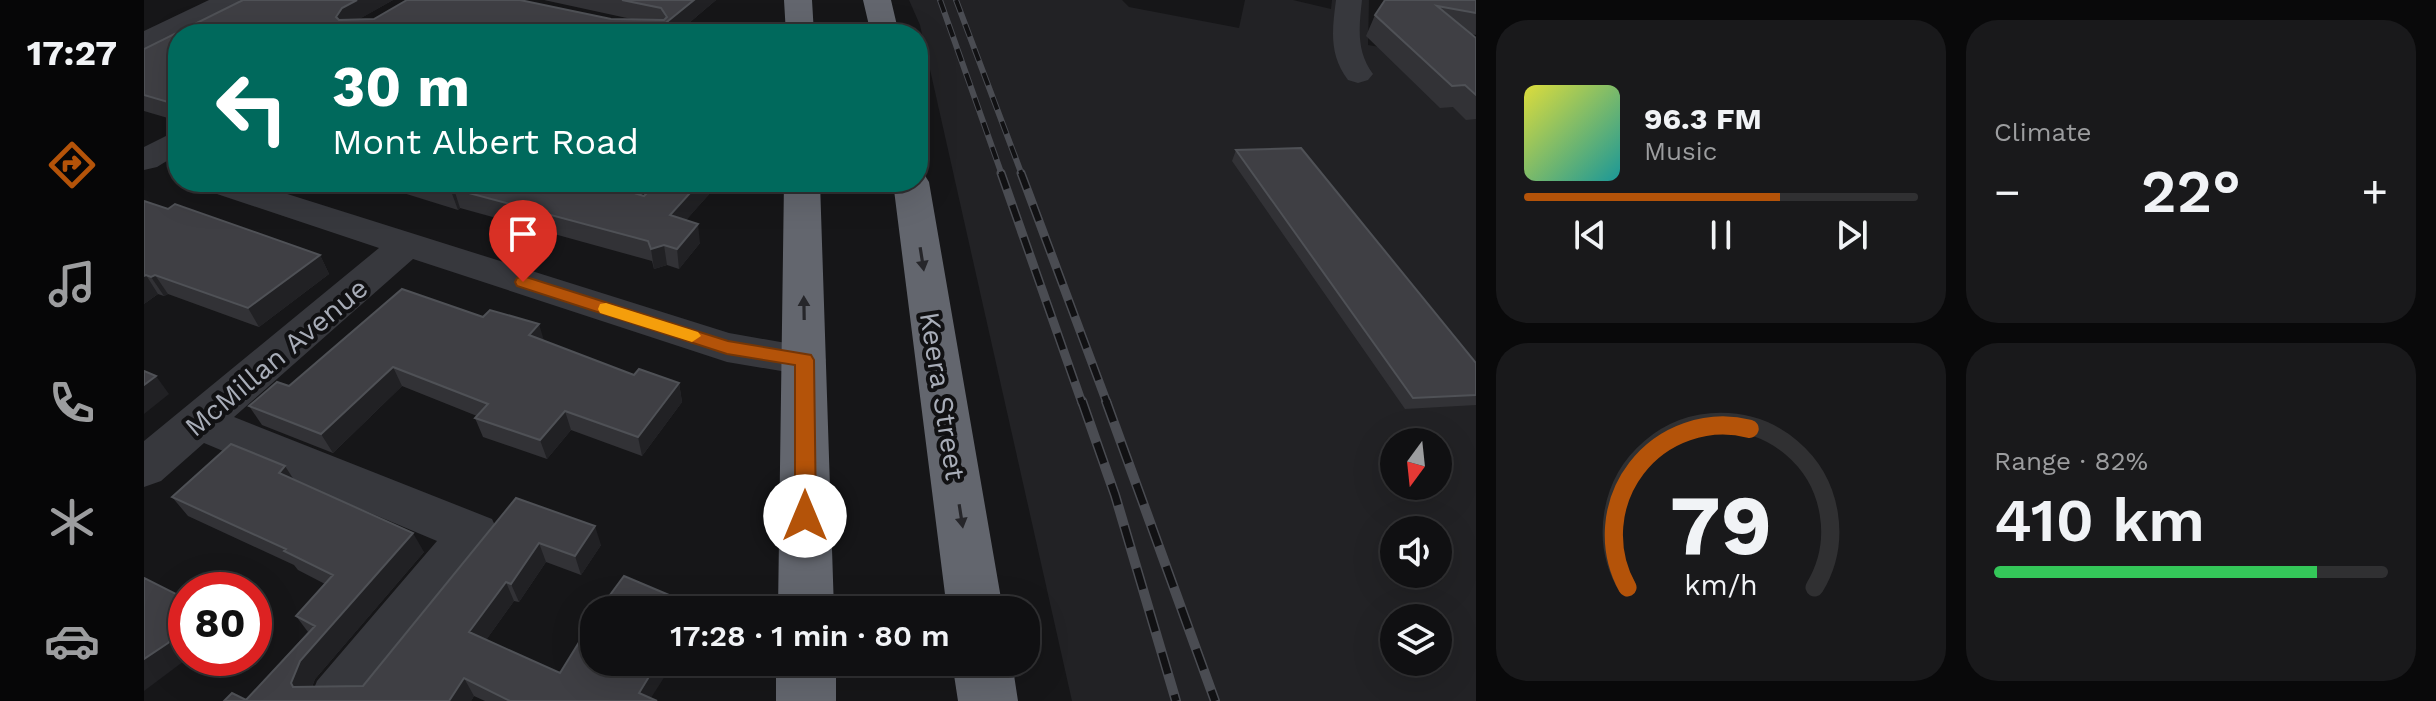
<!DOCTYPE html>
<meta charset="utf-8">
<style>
:root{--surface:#101012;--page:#19191b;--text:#f1f3f6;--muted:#9c9d9f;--line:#303032;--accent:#b45309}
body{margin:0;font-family:"Work Sans",sans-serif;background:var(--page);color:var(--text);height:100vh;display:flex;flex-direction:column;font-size:30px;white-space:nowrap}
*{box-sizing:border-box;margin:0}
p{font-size:26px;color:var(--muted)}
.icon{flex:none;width:44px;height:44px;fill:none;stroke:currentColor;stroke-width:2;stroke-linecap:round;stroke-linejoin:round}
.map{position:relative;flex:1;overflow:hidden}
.details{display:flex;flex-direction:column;gap:20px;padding:20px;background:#09090a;width:960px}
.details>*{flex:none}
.banner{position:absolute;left:24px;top:24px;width:760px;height:168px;border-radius:32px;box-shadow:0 8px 32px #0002,0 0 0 2px var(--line);background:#00695c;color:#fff;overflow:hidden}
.needle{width:52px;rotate:195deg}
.controls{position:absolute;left:1236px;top:428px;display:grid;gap:16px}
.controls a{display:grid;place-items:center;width:72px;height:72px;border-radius:50%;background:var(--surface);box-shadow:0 8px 32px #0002,0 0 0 2px var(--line);font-size:40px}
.speed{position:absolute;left:24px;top:572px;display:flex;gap:16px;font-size:40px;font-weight:700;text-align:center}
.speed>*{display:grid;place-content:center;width:104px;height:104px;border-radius:50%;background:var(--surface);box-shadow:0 8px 32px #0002,0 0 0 2px var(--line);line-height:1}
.speed .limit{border:12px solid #d22;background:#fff;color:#111}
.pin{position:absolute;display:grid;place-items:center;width:68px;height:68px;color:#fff;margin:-82px -34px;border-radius:50% 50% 50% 0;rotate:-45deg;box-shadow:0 0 8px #0007}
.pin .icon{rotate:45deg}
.me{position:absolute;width:88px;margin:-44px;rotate:0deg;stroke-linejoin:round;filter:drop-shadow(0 0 6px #0008)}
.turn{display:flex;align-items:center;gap:28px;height:168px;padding:0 32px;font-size:36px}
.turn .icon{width:104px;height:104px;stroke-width:2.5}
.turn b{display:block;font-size:56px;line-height:68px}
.big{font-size:60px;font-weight:600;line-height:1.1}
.details .widget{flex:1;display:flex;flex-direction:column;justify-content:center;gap:12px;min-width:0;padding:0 28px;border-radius:32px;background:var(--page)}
.details .dial{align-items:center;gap:0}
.dial svg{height:208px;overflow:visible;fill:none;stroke:var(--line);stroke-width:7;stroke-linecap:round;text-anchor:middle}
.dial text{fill:var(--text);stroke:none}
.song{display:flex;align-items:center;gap:24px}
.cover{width:96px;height:96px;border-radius:12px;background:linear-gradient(135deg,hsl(60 70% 55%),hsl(180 70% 35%))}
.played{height:8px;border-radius:4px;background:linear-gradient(90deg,var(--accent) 65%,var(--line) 65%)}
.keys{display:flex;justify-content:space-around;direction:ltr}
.heat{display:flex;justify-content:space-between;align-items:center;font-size:44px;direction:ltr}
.charge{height:12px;border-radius:6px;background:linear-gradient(90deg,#34c759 82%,var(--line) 0)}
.details .tiles{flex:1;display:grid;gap:20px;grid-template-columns:repeat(2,1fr)}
.trip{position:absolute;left:436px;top:596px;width:460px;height:80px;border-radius:32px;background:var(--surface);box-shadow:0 8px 32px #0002,0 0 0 2px var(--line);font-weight:600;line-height:80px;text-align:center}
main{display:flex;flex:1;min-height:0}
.menu{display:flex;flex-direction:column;width:144px;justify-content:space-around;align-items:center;background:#060607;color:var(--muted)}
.menu .icon{width:56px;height:56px}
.menu .current{color:var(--accent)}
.menu b{font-size:36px;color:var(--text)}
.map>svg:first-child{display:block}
.built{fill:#222225;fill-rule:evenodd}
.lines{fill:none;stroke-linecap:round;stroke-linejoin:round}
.minor{fill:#37383d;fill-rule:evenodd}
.highway{fill:#63666e;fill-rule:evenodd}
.rail-far2-casing{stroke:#4a4c52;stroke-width:6}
.rail-far1-casing{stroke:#4a4c52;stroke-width:9}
.rail-casing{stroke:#4a4c52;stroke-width:10}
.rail-far2{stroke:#111113;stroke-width:4;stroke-dasharray:13;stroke-linecap:butt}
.rail-far1{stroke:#111113;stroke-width:6;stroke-dasharray:17;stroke-linecap:butt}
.rail{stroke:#111113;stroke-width:7;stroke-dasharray:22;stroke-linecap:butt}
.wall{fill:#323236}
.shaded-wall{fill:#212124}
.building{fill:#3f3f44;stroke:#4f5156;stroke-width:2}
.oneway{fill:#26262a}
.route{fill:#b45309;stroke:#753606;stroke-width:2}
.slow{fill:#f59e0b}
.labels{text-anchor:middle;stroke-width:8;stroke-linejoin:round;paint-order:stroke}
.street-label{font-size:28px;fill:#a8adb8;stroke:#111113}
</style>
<main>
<nav class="menu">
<b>17:27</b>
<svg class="icon current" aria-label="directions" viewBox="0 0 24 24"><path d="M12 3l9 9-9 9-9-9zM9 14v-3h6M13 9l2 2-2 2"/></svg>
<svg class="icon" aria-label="music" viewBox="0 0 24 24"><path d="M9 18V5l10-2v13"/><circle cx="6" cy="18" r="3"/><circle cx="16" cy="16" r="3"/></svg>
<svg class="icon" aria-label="phone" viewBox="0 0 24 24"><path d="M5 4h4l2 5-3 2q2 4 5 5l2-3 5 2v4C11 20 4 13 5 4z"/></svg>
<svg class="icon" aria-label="climate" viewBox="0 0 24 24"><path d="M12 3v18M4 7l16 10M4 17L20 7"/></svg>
<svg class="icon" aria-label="car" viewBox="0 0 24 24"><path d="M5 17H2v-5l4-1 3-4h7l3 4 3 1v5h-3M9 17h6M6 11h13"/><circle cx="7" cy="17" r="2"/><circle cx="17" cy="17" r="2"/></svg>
</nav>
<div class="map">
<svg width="1332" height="701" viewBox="0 0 1332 701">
<rect width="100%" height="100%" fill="#161618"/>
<path class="built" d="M 765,0 L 978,0 L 985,7 L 1095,28 L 1101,0 L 1149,0 L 1187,9 L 1188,0 L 1225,0 L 1224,45 L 1332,64 L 1332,701 L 928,701 L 776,25 ZM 1250,442 L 1294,442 L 1294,486 L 1250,486 ZM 1250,530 L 1294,530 L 1294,574 L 1250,574 ZM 1250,618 L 1294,618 L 1294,662 L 1250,662 Z"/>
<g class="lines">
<path class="minor" d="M 65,0 L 98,0 L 94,5 L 0,50 L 0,31 Z
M 1192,0 L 1218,0 C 1215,27 1212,51 1229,74 L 1224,80 L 1214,83 L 1204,80 C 1185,54 1188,31 1192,0 Z
M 34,130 L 34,154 L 13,167 L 0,170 L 0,147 Z
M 53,182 L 105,182 L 585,333 L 676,349 L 682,360 L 676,371 L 661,375 L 583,362 L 269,259 L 90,417 L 348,519 L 355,534 L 348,549 L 230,701 L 165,701 L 173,681 L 293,541 L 60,443 L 17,481 L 0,487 L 0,441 L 235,248 L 58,189 Z"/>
<path class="highway" d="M 640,0 L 668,0 L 670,34 L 642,34 Z
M 719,0 L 747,0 L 755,34 L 727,34 Z
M 774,173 L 780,174 L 785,182 L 859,610 L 803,610 L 749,182 L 774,182 Z
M 640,182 L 676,182 L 690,610 L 634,610 Z
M 632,662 L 692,662 L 692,701 L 632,701 Z
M 808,662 L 868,662 L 874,701 L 814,701 Z"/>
<defs>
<path id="rail-far2" d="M 796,0 L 858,175
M 812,0 L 878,175"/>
<path id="rail-far1" d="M 857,173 L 938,403
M 877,173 L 963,403"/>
<path id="rail" d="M 938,401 L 971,495 L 1032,701
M 962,401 L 1071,701"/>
</defs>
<use href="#rail-far2" class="rail-far2-casing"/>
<use href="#rail-far1" class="rail-far1-casing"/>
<use href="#rail" class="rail-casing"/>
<use href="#rail-far2" class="rail-far2"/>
<use href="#rail-far1" class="rail-far1"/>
<use href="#rail" class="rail"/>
</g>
<path class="wall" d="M 95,0 L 249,0 L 215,19 L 492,20 L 400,0 L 572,0 L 532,34 L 34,34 L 34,121 L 0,111 L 0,49 L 96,2 Z
M 1332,0 L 1332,35 L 1327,34 L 1332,38 L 1332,119 L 1322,120 L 1309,107 L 1296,108 L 1222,36 L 1231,15 Z
M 1092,150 L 1332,363 L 1332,405 L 1261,409 L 1088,161 Z
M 224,182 L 455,182 L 500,196 L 513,182 L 576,182 L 542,220 L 556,243 L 535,269 L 523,265 L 510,269 L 508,261 L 316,208 L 314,210 Z
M 0,201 L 176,255 L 185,274 L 115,327 L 24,294 L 20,296 L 14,294 L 0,304 Z
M 258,289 L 490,375 L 535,383 L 538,402 L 498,456 L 427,430 L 403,459 L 339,437 L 331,418 L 333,416 L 258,386 L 189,453 L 118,425 L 105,406 L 145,386 Z
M 150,479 L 280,552 L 171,679 L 168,687 L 219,686 L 372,498 L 457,545 L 437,575 L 402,562 L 375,602 L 370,601 L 342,640 L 416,673 L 513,701 L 341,701 L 330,696 L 327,701 L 80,701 L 102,700 L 164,632 L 152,616 L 181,584 L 154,570 L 150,565 L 44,516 L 28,497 Z"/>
<path class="shaded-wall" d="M 213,0 L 249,0 L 205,25 L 192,17 L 198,8 Z
M 550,0 L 572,0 L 532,34 L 508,34 Z
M 556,182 L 576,182 L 529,235 L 526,215 Z
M 310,189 L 316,208 L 314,210 L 307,191 Z
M 554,224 L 556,243 L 535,269 L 533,249 Z
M 520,245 L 523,265 L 510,269 L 507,249 Z
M 176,255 L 185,274 L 115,327 L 104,308 Z
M 2,275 L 14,294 L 0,304 L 0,276 Z
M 11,275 L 24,294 L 20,296 L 7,277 Z
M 395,324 L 401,344 L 385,335 Z
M 249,367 L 258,386 L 189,453 L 177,434 Z
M 12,376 L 25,394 L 0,414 L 0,385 Z
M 535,383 L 538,402 L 498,456 L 494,437 Z
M 421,411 L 427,430 L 403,459 L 396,440 Z
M 141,466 L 154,486 L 135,473 Z
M 451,526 L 457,545 L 437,575 L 431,556 Z
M 269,533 L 280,552 L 171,679 L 162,701 L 147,683 L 156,661 Z
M 395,543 L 402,562 L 375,602 L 367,584 Z
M 362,582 L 370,601 L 335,650 L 325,632 Z
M 42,624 L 42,658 L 44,658 L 0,691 L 0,659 Z
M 514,662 L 530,662 L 505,701 L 495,693 Z
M 320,678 L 330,696 L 327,701 L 305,701 Z"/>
<path class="building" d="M 99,0 L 213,0 L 198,8 L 192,17 L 195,20 L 230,19 L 263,0 L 376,0 L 467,19 L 520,20 L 523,17 L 517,8 L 478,0 L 550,0 L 508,34 L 34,34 L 34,105 L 0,95 L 0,49 Z
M 1241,0 L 1332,0 L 1332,13 L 1293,6 L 1332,38 L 1332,95 L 1321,85 L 1308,86 L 1231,15 Z
M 1157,148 L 1332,363 L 1332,395 L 1269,398 L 1092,150 Z
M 278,182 L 455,182 L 500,196 L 513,182 L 556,182 L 526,215 L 554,224 L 533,249 L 520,245 L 507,249 L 504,241 L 310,189 L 307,191 Z
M 0,201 L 24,209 L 31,204 L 176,255 L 104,308 L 11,275 L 7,277 L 2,275 L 0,276 Z
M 258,289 L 339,317 L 346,310 L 395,324 L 385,335 L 490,375 L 495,369 L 535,383 L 494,437 L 421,411 L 396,440 L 331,418 L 344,404 L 249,367 L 177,434 L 105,406 L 133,382 L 145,386 Z
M 0,371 L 12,376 L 0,385 Z
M 87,444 L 141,466 L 135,473 L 269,533 L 156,661 L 147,683 L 149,687 L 219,686 L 372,498 L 451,526 L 431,556 L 395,543 L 367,584 L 362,582 L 325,632 L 416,673 L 450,618 L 450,662 L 514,662 L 495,693 L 513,701 L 366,701 L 320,678 L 305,701 L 80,701 L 88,693 L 102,700 L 171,626 L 152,616 L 189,575 L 140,551 L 142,549 L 28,497 Z
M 480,576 L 551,606 L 548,610 L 455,610 Z
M 0,578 L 42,599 L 42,624 L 24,643 L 0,659 Z"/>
<defs><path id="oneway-solid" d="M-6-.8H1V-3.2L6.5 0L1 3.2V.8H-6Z" transform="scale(2)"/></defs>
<g class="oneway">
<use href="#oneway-solid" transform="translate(778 259) rotate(81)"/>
<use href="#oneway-solid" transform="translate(660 308) rotate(-91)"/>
<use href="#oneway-solid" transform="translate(817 516) rotate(81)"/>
</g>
<path class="route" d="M 379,276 L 584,341 L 667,355 L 670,360 L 672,516 L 669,523 L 661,525 L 654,523 L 651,516 L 651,365 L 583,354 L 373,286 L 371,282 L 373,278 Z"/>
<path class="slow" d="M 462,303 L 554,332 L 557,336 L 548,342 L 456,313 L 454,309 L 456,304 Z"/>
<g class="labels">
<g class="street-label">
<text transform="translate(132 357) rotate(-40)" y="10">McMillan Avenue</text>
<text transform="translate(799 396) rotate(81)" y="10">Keera Street</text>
</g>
</g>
</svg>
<div class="controls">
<a><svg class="needle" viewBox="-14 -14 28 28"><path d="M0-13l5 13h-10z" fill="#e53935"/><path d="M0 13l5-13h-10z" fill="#9c9d9f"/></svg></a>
<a><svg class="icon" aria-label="sound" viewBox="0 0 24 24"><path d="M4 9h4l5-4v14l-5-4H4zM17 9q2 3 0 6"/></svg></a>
<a><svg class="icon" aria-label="layers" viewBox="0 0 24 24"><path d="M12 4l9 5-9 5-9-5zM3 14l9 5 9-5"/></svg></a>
</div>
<div class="speed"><div class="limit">80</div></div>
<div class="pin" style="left:379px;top:282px;background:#d93025"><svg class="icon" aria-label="arrive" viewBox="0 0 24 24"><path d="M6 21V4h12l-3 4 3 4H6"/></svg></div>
<svg class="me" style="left:661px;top:516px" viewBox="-20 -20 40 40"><circle r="19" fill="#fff"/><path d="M0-13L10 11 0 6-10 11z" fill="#b45309"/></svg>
<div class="trip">17:28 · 1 min · 80 m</div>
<div class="banner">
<div class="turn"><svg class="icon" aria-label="left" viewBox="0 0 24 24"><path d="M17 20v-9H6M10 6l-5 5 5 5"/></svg><div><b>30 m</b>Mont Albert Road</div></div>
</div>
</div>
<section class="details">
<div class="tiles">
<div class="widget">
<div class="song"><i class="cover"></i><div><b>96.3 FM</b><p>Music</p></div></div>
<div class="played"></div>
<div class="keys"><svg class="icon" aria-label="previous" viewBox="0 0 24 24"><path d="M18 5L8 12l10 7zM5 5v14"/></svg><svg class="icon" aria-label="pause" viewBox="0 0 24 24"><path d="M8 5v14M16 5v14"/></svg><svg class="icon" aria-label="next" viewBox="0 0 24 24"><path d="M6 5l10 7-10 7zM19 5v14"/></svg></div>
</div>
<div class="widget"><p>Climate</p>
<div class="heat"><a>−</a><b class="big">22°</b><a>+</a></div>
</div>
<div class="widget dial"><svg viewBox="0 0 100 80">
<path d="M14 69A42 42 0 1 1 86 69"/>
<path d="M14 69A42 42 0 0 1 61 8" stroke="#b45309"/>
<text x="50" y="56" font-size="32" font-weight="700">79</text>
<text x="50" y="72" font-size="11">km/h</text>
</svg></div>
<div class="widget"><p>Range · 82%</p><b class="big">410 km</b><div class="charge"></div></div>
</div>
</section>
</main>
